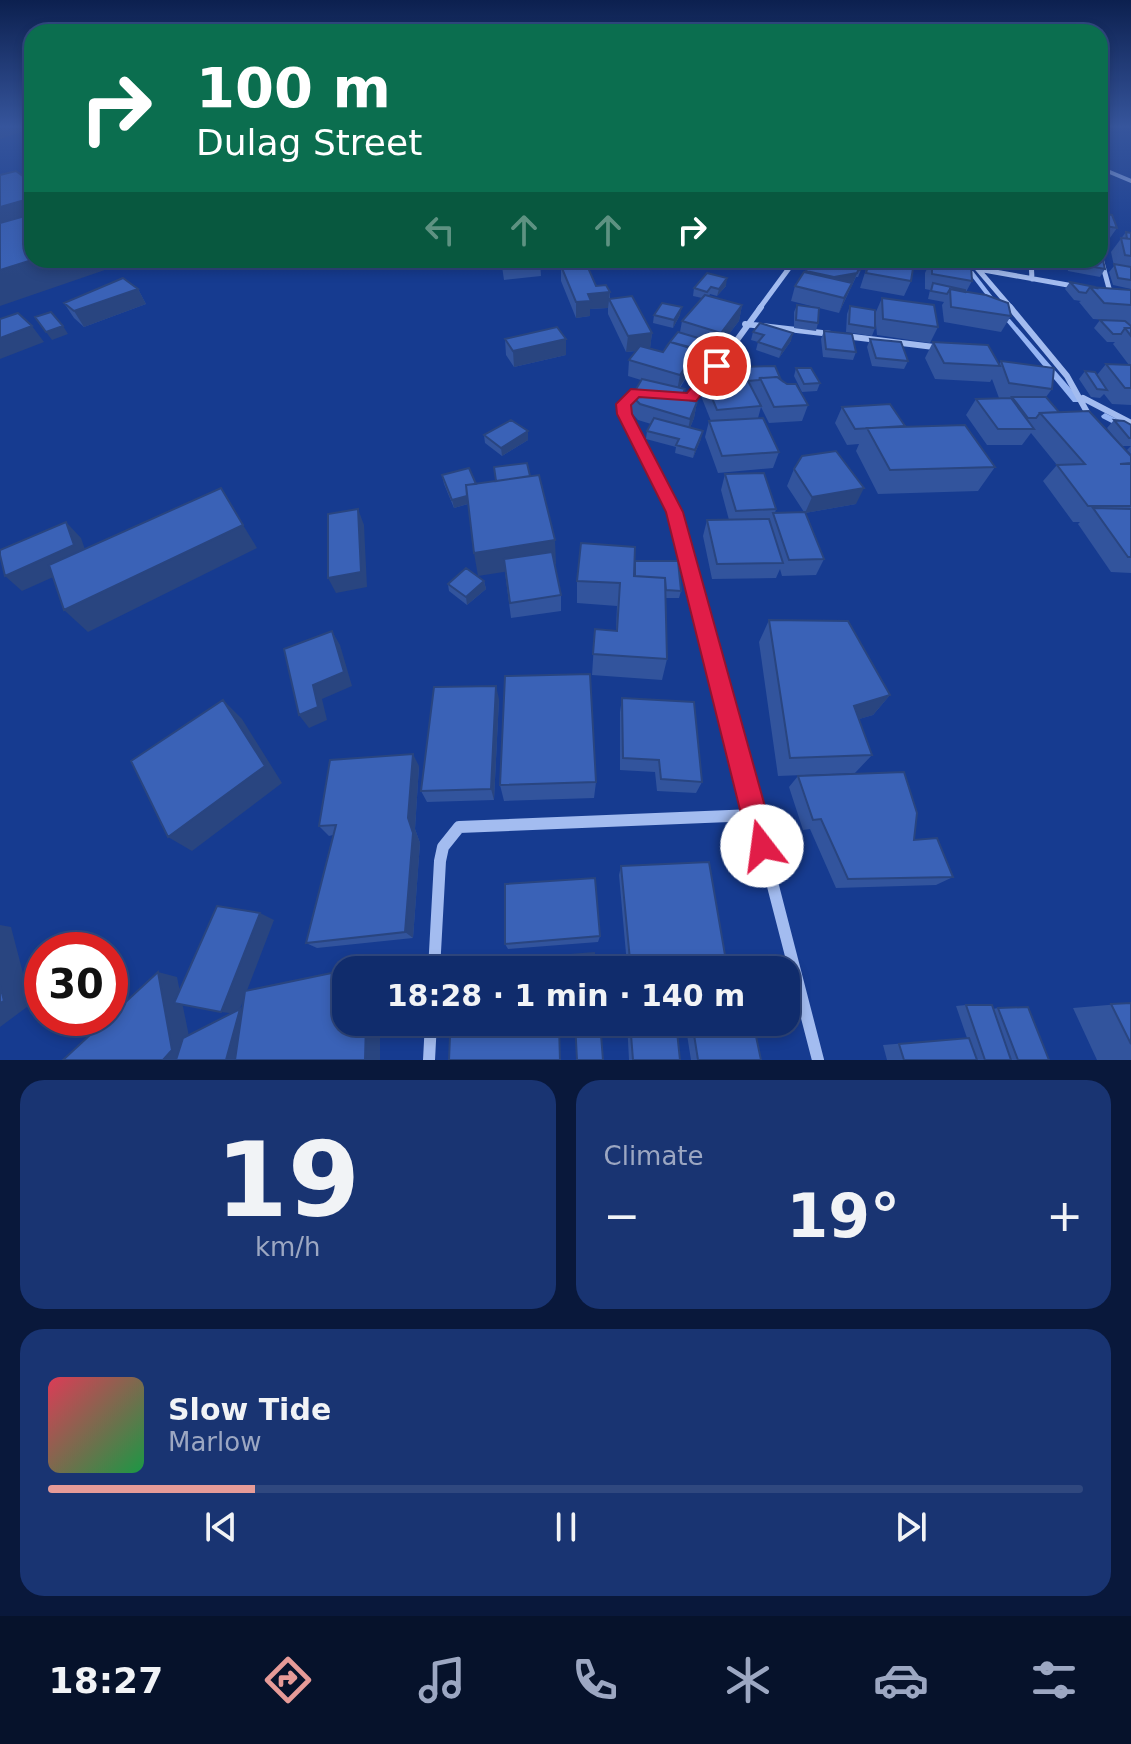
<!DOCTYPE html>
<meta charset="utf-8">
<style>
:root{--surface:#102c6c;--page:#193472;--text:#f1f3f6;--muted:#9ca7c2;--line:#30487f;--accent:#e69b98}
body{margin:0;font-family:"DejaVu Sans",sans-serif;background:var(--page);color:var(--text);height:100vh;display:flex;flex-direction:column;font-size:30px;white-space:nowrap}
*{box-sizing:border-box;margin:0}
p{font-size:26px;color:var(--muted)}
.icon{flex:none;width:44px;height:44px;fill:none;stroke:currentColor;stroke-width:2;stroke-linecap:round;stroke-linejoin:round}
.map{position:relative;height:1060px;overflow:hidden}
.panel{display:flex;flex-direction:column;gap:20px;padding:20px;background:#09183b;flex:1}
.panel>*{flex:none}
.top-card{position:absolute;left:24px;top:24px;width:1084px;height:244px;border-radius:24px;box-shadow:0 4px 12px #0003,0 0 0 2px var(--line);background:#0b6e4f;color:#fff;overflow:hidden}
.speed{position:absolute;left:24px;top:932px;display:flex;gap:16px;font-size:40px;font-weight:700;text-align:center}
.speed>*{display:grid;place-content:center;width:104px;height:104px;border-radius:50%;background:var(--surface);box-shadow:0 4px 12px #0003,0 0 0 2px var(--line);line-height:1}
.speed .limit{border:12px solid #d22;background:#fff;color:#111}
.pin{position:absolute;display:grid;place-items:center;width:68px;height:68px;color:#fff;margin:-34px;border:4px solid #fff;border-radius:50%;box-shadow:0 2px 8px #0007}
.me{position:absolute;width:88px;margin:-44px;rotate:345deg;stroke-linejoin:round;filter:drop-shadow(0 0 6px #0008)}
.turn{display:flex;align-items:center;gap:28px;height:168px;padding:0 40px;font-size:36px}
.turn .icon{width:104px;height:104px;stroke-width:2.5}
.turn b{display:block;font-size:56px;line-height:68px}
.lanes{display:flex;align-items:center;height:76px;padding:0 40px;background:#0003;justify-content:center;gap:40px;direction:ltr}
.lanes .off{opacity:.35}
.big{font-size:60px;font-weight:800;line-height:1.1}
.panel .widget{flex:1;display:flex;flex-direction:column;justify-content:center;gap:12px;min-width:0;padding:0 28px;border-radius:24px;background:var(--page)}
.panel .dial{align-items:center;gap:0}
.dial b{font-size:104px;line-height:1}
.song{display:flex;align-items:center;gap:24px}
.cover{width:96px;height:96px;border-radius:12px;background:linear-gradient(135deg,hsl(350 70% 55%),hsl(140 70% 35%))}
.played{height:8px;border-radius:4px;background:linear-gradient(90deg,var(--accent) 20%,var(--line) 20%)}
.keys{display:flex;justify-content:space-around;direction:ltr}
.heat{display:flex;justify-content:space-between;align-items:center;font-size:44px;direction:ltr}
.panel .tiles{flex:1;display:grid;gap:20px;grid-template-columns:1fr 1fr}
.widget:last-child{grid-column:span 2}
.trip{position:absolute;left:332px;top:956px;width:468px;height:80px;border-radius:24px;background:var(--surface);box-shadow:0 4px 12px #0003,0 0 0 2px var(--line);font-weight:800;line-height:80px;text-align:center}
.tab-bar{display:flex;height:128px;justify-content:space-around;align-items:center;background:#06122b;color:var(--muted)}
.tab-bar .icon{width:56px;height:56px}
.tab-bar .on{color:var(--accent)}
.tab-bar b{font-size:36px;color:var(--text)}
.map>svg:first-child{display:block}
.lines{fill:none;stroke-linecap:round;stroke-linejoin:round}
.stream{fill:#95b4f3;fill-rule:evenodd}
.minor-far5{stroke:#a3bcf0;stroke-width:4}
.minor-far4{stroke:#a3bcf0;stroke-width:5}
.minor-far3{stroke:#a3bcf0;stroke-width:6}
.minor-far2{stroke:#a3bcf0;stroke-width:8}
.minor-far1{stroke:#a3bcf0;stroke-width:10}
.minor{stroke:#a3bcf0;stroke-width:12}
.wall{fill:#32549d}
.shaded-wall{fill:#294580}
.building{fill:#3a62b7;stroke:#294580;stroke-width:2}
.route{fill:#e11d48;stroke:#92132f;stroke-width:2}
</style>
<div class="map">
<svg width="1131" height="1060" viewBox="0 0 1131 1060">
<rect width="100%" height="100%" fill="#163b90"/>
<g class="lines">
<path class="stream" d="M 958,260 L 964,260 L 966,263 L 961,264 Z
M 969,271 L 973,271 L 999,305 L 999,307 L 995,307 L 969,273 Z
M 1006,319 L 1010,319 L 1079,398 L 1079,402 L 1073,402 L 1006,321 Z
M 1105,413 L 1131,426 L 1131,433 L 1102,418 L 1101,416 Z"/>
<path class="minor-far5" d="M 1100,168 L 1131,181"/>
<path class="minor-far4" d="M 1100,255 L 1110,292
M 970,260 L 1012,309
M 1031,260 L 1032,279
M 978,269 L 1079,287
M 759,309 L 795,260"/>
<path class="minor-far3" d="M 1010,307 L 1067,376 L 1092,421
M 745,324 L 831,334
M 845,336 L 942,348
M 1083,398 L 1131,423
M 677,399 L 697,395 L 761,307
M 636,437 L 624,414 L 625,401 L 636,392 L 644,392"/>
<path class="minor-far2" d="M 635,435 L 674,512 L 698,599"/>
<path class="minor-far1" d="M 697,597 L 751,803"/>
<path class="minor" d="M 751,801 L 818,1060
M 434,970 L 440,861 L 443,847 L 459,827 L 754,815
M 429,1060 L 431,1022"/>
</g>
<path class="wall" d="M 1100,213 L 1117,228 L 1107,242 L 1100,241 Z
M 1126,232 L 1131,233 L 1131,289 L 1113,285 L 1109,272 L 1114,266 L 1111,252 Z
M 1100,249 L 1101,254 L 1100,256 L 1105,269 L 1100,277 L 1068,271 L 1066,260 L 1100,260 Z
M 501,260 L 540,260 L 541,276 L 504,280 Z
M 650,260 L 673,260 L 668,269 L 649,266 Z
M 812,260 L 864,262 L 858,277 L 856,277 L 839,313 L 819,308 L 818,323 L 816,331 L 794,328 L 794,312 L 797,305 L 815,307 L 791,301 L 795,286 L 806,272 Z
M 869,260 L 911,281 L 904,296 L 860,288 Z
M 931,260 L 942,260 L 972,281 L 966,292 L 1011,316 L 1001,332 L 944,322 L 942,305 L 944,302 L 928,299 L 930,290 L 925,289 L 925,273 Z
M 561,266 L 610,292 L 610,299 L 652,333 L 650,348 L 663,352 L 680,332 L 682,321 L 702,298 L 693,296 L 694,288 L 726,286 L 717,296 L 710,294 L 709,296 L 742,305 L 739,321 L 718,348 L 704,344 L 703,348 L 696,357 L 694,365 L 680,388 L 683,399 L 697,402 L 694,418 L 690,428 L 701,439 L 693,458 L 675,453 L 676,447 L 646,439 L 647,431 L 651,424 L 638,420 L 631,412 L 632,396 L 641,380 L 628,376 L 629,360 L 636,351 L 626,352 L 608,314 L 608,308 L 590,309 L 590,316 L 576,318 L 561,281 Z
M 1070,282 L 1096,288 L 1131,290 L 1131,405 L 1112,404 L 1104,394 L 1100,398 L 1091,397 L 1079,379 L 1085,371 L 1097,375 L 1106,364 L 1129,365 L 1113,344 L 1115,342 L 1107,342 L 1094,328 L 1100,320 L 1122,321 L 1093,319 L 1079,302 L 1081,301 L 1074,300 L 1065,289 Z
M 138,289 L 146,304 L 84,327 L 74,318 L 64,303 Z
M 882,298 L 938,327 L 930,343 L 877,335 L 875,314 Z
M 850,306 L 875,328 L 872,336 L 846,332 L 847,314 Z
M 654,315 L 680,315 L 673,328 L 653,323 Z
M 824,331 L 856,352 L 853,360 L 823,357 L 821,339 Z
M 753,332 L 791,341 L 779,358 L 756,350 L 758,342 L 751,340 Z
M 505,339 L 566,355 L 514,367 L 506,355 Z
M 870,339 L 908,361 L 904,369 L 872,366 L 867,347 Z
M 933,342 L 999,365 L 1001,361 L 1052,389 L 1046,397 L 1059,412 L 1120,444 L 1107,428 L 1114,420 L 1131,425 L 1131,454 L 1127,450 L 1131,446 L 1122,446 L 1131,456 L 1131,573 L 1111,572 L 1078,524 L 1080,522 L 1073,522 L 1043,481 L 1057,465 L 1031,433 L 1022,445 L 987,445 L 966,415 L 976,399 L 999,398 L 992,379 L 990,382 L 935,379 L 925,358 Z
M 739,367 L 781,380 L 808,405 L 802,421 L 769,423 L 761,407 L 758,418 L 779,452 L 773,468 L 718,473 L 705,437 L 709,421 L 711,421 L 701,396 L 704,379 L 738,377 L 737,375 Z
M 796,368 L 820,383 L 817,391 L 802,392 L 794,376 Z
M 842,407 L 904,427 L 995,467 L 978,491 L 878,494 L 856,451 L 859,444 L 847,445 L 835,423 Z
M 528,431 L 528,440 L 502,456 L 485,443 L 484,435 Z
M 794,469 L 856,504 L 805,513 L 824,559 L 816,575 L 782,576 L 780,569 L 776,578 L 712,579 L 703,536 L 707,520 L 729,520 L 721,490 L 725,474 L 776,509 L 775,513 L 804,512 L 787,486 Z
M 442,475 L 476,484 L 530,476 L 556,564 L 554,564 L 561,595 L 561,611 L 511,618 L 505,572 L 468,504 L 454,508 L 444,484 Z
M 635,560 L 681,591 L 679,598 L 666,598 L 667,659 L 662,680 L 592,675 L 595,629 L 616,631 L 617,606 L 577,603 L 577,581 Z
M 484,581 L 486,589 L 467,605 L 449,591 L 448,584 Z
M 769,620 L 890,695 L 873,715 L 859,719 L 872,755 L 855,773 L 778,776 L 759,642 Z
M 622,698 L 702,782 L 696,793 L 657,791 L 655,772 L 620,770 L 620,712 Z
M 499,699 L 494,800 L 427,802 L 421,791 Z
M 419,766 L 415,829 L 420,843 L 413,938 L 317,948 L 306,943 L 333,835 L 329,836 L 319,826 Z
M 798,776 L 914,840 L 953,877 L 936,885 L 836,888 L 810,829 L 803,830 L 789,787 Z
M 596,782 L 594,798 L 504,801 L 500,785 Z
M 621,866 L 725,955 L 717,960 L 627,965 L 619,875 Z
M 600,936 L 598,942 L 508,949 L 505,944 Z
M 1131,1003 L 1131,1060 L 1097,1060 L 1073,1008 Z
M 966,1005 L 993,1009 L 998,1008 L 1049,1060 L 887,1060 L 883,1045 L 967,1038 L 956,1006 Z
M 627,1022 L 676,1022 L 680,1060 L 629,1060 Z
M 685,1022 L 753,1022 L 761,1060 L 691,1060 Z"/>
<path class="shaded-wall" d="M 0,126 L 32,126 L 32,128 L 0,139 Z
M 32,198 L 32,229 L 0,239 L 0,207 Z
M 32,260 L 134,260 L 0,306 L 0,270 Z
M 670,260 L 673,260 L 673,262 L 668,269 Z
M 861,264 L 851,288 L 850,289 L 839,313 L 844,298 L 829,292 L 834,277 Z
M 727,278 L 726,286 L 717,296 L 719,289 Z
M 138,289 L 146,304 L 84,327 L 74,311 Z
M 610,292 L 608,308 L 590,309 L 590,316 L 576,318 L 576,302 L 588,294 Z
M 742,305 L 739,321 L 718,348 L 721,333 Z
M 682,307 L 680,315 L 673,328 L 674,320 Z
M 32,326 L 44,342 L 0,359 L 0,338 Z
M 63,326 L 68,334 L 52,340 L 46,332 Z
M 652,333 L 650,349 L 626,352 L 628,336 Z
M 793,333 L 791,341 L 779,358 L 782,350 Z
M 566,339 L 566,355 L 514,367 L 513,351 Z
M 705,340 L 703,348 L 696,357 L 694,365 L 677,391 L 680,375 Z
M 697,402 L 694,418 L 687,435 L 690,419 Z
M 528,431 L 528,440 L 502,456 L 501,448 Z
M 703,431 L 701,439 L 693,458 L 695,450 Z
M 864,488 L 856,504 L 805,513 L 812,497 Z
M 479,492 L 481,500 L 454,508 L 452,500 Z
M 358,509 L 364,525 L 367,587 L 336,593 L 328,578 Z
M 66,522 L 81,538 L 89,561 L 22,591 L 5,576 Z
M 243,525 L 257,548 L 88,632 L 64,610 Z
M 555,540 L 556,564 L 478,576 L 474,553 Z
M 484,581 L 486,589 L 467,605 L 466,597 Z
M 332,631 L 340,645 L 352,686 L 322,699 L 327,720 L 309,728 L 299,715 L 313,685 Z
M 496,686 L 499,699 L 494,800 L 491,789 Z
M 890,695 L 873,715 L 839,725 L 854,706 Z
M 223,700 L 242,719 L 282,783 L 192,851 L 168,837 Z
M 413,754 L 419,766 L 415,829 L 420,843 L 413,938 L 405,932 L 408,818 Z
M 260,913 L 274,920 L 238,1014 L 221,1012 Z
M 0,925 L 11,927 L 31,1004 L 0,1027 Z
M 158,972 L 177,977 L 192,1051 L 183,1060 L 163,1060 Z
M 240,1009 L 256,1012 L 243,1060 L 226,1060 Z
M 366,1022 L 380,1022 L 380,1060 L 365,1060 Z
M 504,1022 L 508,1022 L 503,1034 L 500,1032 Z"/>
<path class="building" d="M 16,171 L 32,183 L 32,198 L 0,207 L 0,175 Z
M 1100,213 L 1112,215 L 1117,228 L 1100,225 Z
M 32,214 L 32,260 L 0,270 L 0,223 Z
M 1126,232 L 1131,233 L 1131,239 L 1127,239 Z
M 1121,238 L 1131,239 L 1131,256 L 1125,255 Z
M 1100,256 L 1102,256 L 1105,269 L 1072,263 L 1072,260 L 1100,260 Z
M 502,260 L 540,260 L 540,261 L 503,265 Z
M 812,260 L 837,260 L 861,264 L 857,273 L 834,277 L 806,271 Z
M 837,260 L 855,260 L 864,262 L 860,270 L 859,269 L 861,264 Z
M 870,260 L 902,260 L 914,262 L 911,281 L 866,273 Z
M 932,260 L 942,260 L 971,265 L 972,281 L 932,274 Z
M 586,263 L 596,286 L 606,285 L 610,292 L 588,294 L 591,301 L 576,302 L 561,266 Z
M 1114,264 L 1131,267 L 1131,280 L 1118,278 Z
M 804,272 L 852,283 L 844,298 L 795,286 Z
M 707,273 L 727,278 L 719,289 L 711,287 L 707,292 L 694,288 Z
M 123,278 L 138,289 L 74,311 L 64,303 Z
M 1070,282 L 1095,287 L 1096,288 L 1090,287 L 1086,293 L 1079,292 Z
M 933,283 L 965,290 L 965,292 L 950,289 L 947,294 L 931,291 Z
M 1090,287 L 1131,290 L 1131,305 L 1104,303 Z
M 950,289 L 986,295 L 1008,303 L 1011,316 L 951,307 Z
M 705,295 L 742,305 L 721,333 L 682,321 Z
M 632,296 L 652,333 L 628,336 L 609,299 Z
M 882,298 L 934,305 L 938,327 L 883,319 Z
M 662,303 L 682,307 L 674,320 L 654,315 Z
M 797,305 L 819,308 L 818,323 L 796,320 Z
M 850,306 L 875,310 L 875,328 L 849,324 Z
M 51,312 L 63,326 L 46,332 L 35,317 Z
M 18,313 L 32,326 L 0,338 L 0,319 Z
M 1100,320 L 1125,321 L 1131,326 L 1131,328 L 1125,328 L 1121,334 L 1113,334 Z
M 760,323 L 793,333 L 782,350 L 758,342 L 764,335 L 753,332 Z
M 557,327 L 566,339 L 513,351 L 505,339 Z
M 1125,328 L 1131,328 L 1131,336 Z
M 824,331 L 852,334 L 856,352 L 826,349 Z
M 678,332 L 705,340 L 697,349 L 670,342 L 666,347 Z
M 870,339 L 901,342 L 908,361 L 876,358 Z
M 670,342 L 697,350 L 680,375 L 629,360 L 640,346 L 663,352 Z
M 933,342 L 988,345 L 1000,366 L 944,363 Z
M 1001,361 L 1054,368 L 1052,389 L 1009,383 Z
M 1106,364 L 1131,365 L 1131,388 L 1125,388 Z
M 775,366 L 781,380 L 777,377 L 760,378 L 759,380 L 748,381 L 746,377 L 744,377 L 739,367 Z
M 796,368 L 811,368 L 820,383 L 804,384 Z
M 1085,371 L 1095,372 L 1107,390 L 1097,389 Z
M 746,377 L 761,406 L 717,410 L 704,379 Z
M 777,377 L 787,384 L 796,384 L 808,405 L 774,407 L 760,378 Z
M 642,379 L 685,389 L 681,398 L 697,402 L 690,419 L 640,404 L 632,396 Z
M 1012,397 L 1046,397 L 1059,412 L 1040,413 L 1036,418 L 1028,418 Z
M 1011,398 L 1034,429 L 998,429 L 976,399 Z
M 890,404 L 905,426 L 855,429 L 842,407 Z
M 1089,411 L 1131,456 L 1131,463 L 1120,464 L 1131,464 L 1131,506 L 1088,506 L 1057,465 L 1085,464 L 1040,413 Z
M 654,418 L 703,431 L 695,450 L 676,445 L 679,439 L 647,431 Z
M 763,418 L 779,452 L 722,456 L 709,421 Z
M 511,420 L 528,431 L 501,448 L 484,435 Z
M 1114,420 L 1124,421 L 1131,425 L 1131,438 L 1129,438 Z
M 965,425 L 995,467 L 890,470 L 867,428 Z
M 836,451 L 864,488 L 812,497 L 794,469 L 802,456 Z
M 527,463 L 530,476 L 496,481 L 494,467 Z
M 469,468 L 476,484 L 466,485 L 467,496 L 452,500 L 442,475 Z
M 764,473 L 776,509 L 736,511 L 725,474 Z
M 539,475 L 555,540 L 474,553 L 466,485 Z
M 221,488 L 243,525 L 64,610 L 49,565 Z
M 1093,508 L 1131,509 L 1131,557 L 1128,557 Z
M 358,509 L 361,572 L 328,578 L 328,514 Z
M 805,512 L 824,559 L 789,560 L 773,513 Z
M 769,519 L 783,563 L 717,564 L 707,520 Z
M 66,522 L 74,545 L 5,576 L 0,555 L 0,550 Z
M 581,543 L 635,547 L 634,576 L 665,578 L 667,659 L 593,654 L 595,629 L 617,631 L 620,583 L 577,581 Z
M 552,552 L 561,595 L 510,603 L 504,559 Z
M 635,561 L 678,561 L 681,591 L 666,590 L 665,578 L 635,576 Z
M 466,568 L 484,581 L 466,597 L 448,584 Z
M 769,620 L 848,621 L 890,695 L 854,706 L 872,755 L 790,758 Z
M 332,631 L 344,672 L 313,685 L 318,707 L 299,715 L 284,649 Z
M 590,674 L 596,782 L 500,785 L 505,676 Z
M 496,686 L 491,789 L 421,791 L 434,687 Z
M 622,698 L 694,702 L 702,782 L 661,779 L 659,760 L 623,758 Z
M 223,700 L 265,766 L 168,837 L 131,761 Z
M 413,754 L 408,818 L 413,833 L 405,932 L 306,943 L 336,825 L 319,826 L 330,760 Z
M 904,772 L 917,813 L 914,840 L 937,838 L 953,877 L 848,879 L 821,819 L 813,820 L 798,776 Z
M 709,862 L 725,955 L 630,960 L 621,866 Z
M 595,878 L 600,936 L 505,944 L 505,884 Z
M 217,906 L 260,913 L 221,1012 L 174,1003 Z
M 594,953 L 596,970 L 572,970 L 571,955 Z
M 367,966 L 367,970 L 347,970 Z
M 346,970 L 346,1022 L 366,1022 L 365,1060 L 235,1060 L 245,991 Z
M 158,972 L 172,1050 L 163,1060 L 63,1060 Z
M 0,985 L 4,1001 L 0,1003 Z
M 1131,1003 L 1131,1044 L 1111,1004 Z
M 966,1005 L 992,1005 L 1011,1060 L 985,1060 Z
M 1028,1007 L 1049,1060 L 1018,1060 L 998,1008 Z
M 240,1009 L 226,1060 L 176,1060 L 183,1038 Z
M 444,1022 L 504,1022 L 500,1032 L 559,1026 L 560,1060 L 449,1060 L 450,1036 L 476,1034 L 443,1033 Z
M 575,1022 L 600,1022 L 603,1060 L 577,1060 Z
M 630,1022 L 676,1022 L 680,1060 L 633,1060 Z
M 692,1022 L 753,1022 L 761,1060 L 698,1060 Z
M 969,1038 L 977,1060 L 904,1060 L 899,1044 Z"/>
<linearGradient id="sky" x2="0" y2="1"><stop stop-color="#0c204f"/><stop offset="0.46" stop-color="#36559c"/><stop offset="1" stop-color="#36559c" stop-opacity="0"/></linearGradient>
<rect width="1131" height="275" fill="url(#sky)"/>
<path class="route" d="M 712,363 L 724,366 L 696,401 L 639,397 L 631,405 L 632,414 L 683,512 L 776,846 L 772,855 L 762,859 L 753,855 L 749,846 L 666,512 L 617,414 L 616,404 L 631,389 L 687,393 Z"/>
</svg>
<div class="speed"><div class="limit">30</div></div>
<div class="pin" style="left:717px;top:366px;background:#d93025"><svg class="icon" aria-label="arrive" viewBox="0 0 24 24"><path d="M6 21V4h12l-3 4 3 4H6"/></svg></div>
<svg class="me" style="left:762px;top:846px" viewBox="-20 -20 40 40"><circle r="19" fill="#fff"/><path d="M0-13L10 11 0 6-10 11z" fill="#e11d48"/></svg>
<div class="trip">18:28 · 1 min · 140 m</div>
<div class="top-card">
<div class="turn"><svg class="icon" aria-label="right" viewBox="0 0 24 24"><path d="M7 20v-9h11M14 6l5 5-5 5"/></svg><div><b>100 m</b>Dulag Street</div></div>
<div class="lanes"><svg class="icon off" aria-label="left" viewBox="0 0 24 24"><path d="M17 20v-9H6M10 6l-5 5 5 5"/></svg><svg class="icon off" aria-label="ahead" viewBox="0 0 24 24"><path d="M12 20V5M6 11l6-6 6 6"/></svg><svg class="icon off" aria-label="ahead" viewBox="0 0 24 24"><path d="M12 20V5M6 11l6-6 6 6"/></svg><svg class="icon" aria-label="right" viewBox="0 0 24 24"><path d="M7 20v-9h11M14 6l5 5-5 5"/></svg></div>
</div>
</div>
<section class="panel">
<div class="tiles">
<div class="widget dial"><b>19</b><p>km/h</p></div>
<div class="widget"><p>Climate</p>
<div class="heat"><a>−</a><b class="big">19°</b><a>+</a></div>
</div>
<div class="widget">
<div class="song"><i class="cover"></i><div><b>Slow Tide</b><p>Marlow</p></div></div>
<div class="played"></div>
<div class="keys"><svg class="icon" aria-label="previous" viewBox="0 0 24 24"><path d="M18 5L8 12l10 7zM5 5v14"/></svg><svg class="icon" aria-label="pause" viewBox="0 0 24 24"><path d="M8 5v14M16 5v14"/></svg><svg class="icon" aria-label="next" viewBox="0 0 24 24"><path d="M6 5l10 7-10 7zM19 5v14"/></svg></div>
</div>
</div>
</section>
<nav class="tab-bar">
<b>18:27</b>
<svg class="icon on" aria-label="directions" viewBox="0 0 24 24"><path d="M12 3l9 9-9 9-9-9zM9 14v-3h6M13 9l2 2-2 2"/></svg>
<svg class="icon" aria-label="music" viewBox="0 0 24 24"><path d="M9 18V5l10-2v13"/><circle cx="6" cy="18" r="3"/><circle cx="16" cy="16" r="3"/></svg>
<svg class="icon" aria-label="phone" viewBox="0 0 24 24"><path d="M5 4h4l2 5-3 2q2 4 5 5l2-3 5 2v4C11 20 4 13 5 4z"/></svg>
<svg class="icon" aria-label="climate" viewBox="0 0 24 24"><path d="M12 3v18M4 7l16 10M4 17L20 7"/></svg>
<svg class="icon" aria-label="car" viewBox="0 0 24 24"><path d="M5 17H2v-5l4-1 3-4h7l3 4 3 1v5h-3M9 17h6M6 11h13"/><circle cx="7" cy="17" r="2"/><circle cx="17" cy="17" r="2"/></svg>
<svg class="icon" aria-label="filters" viewBox="0 0 24 24"><path d="M4 7h16M4 17h16"/><circle cx="9" cy="7" r="2"/><circle cx="15" cy="17" r="2"/></svg>
</nav>
